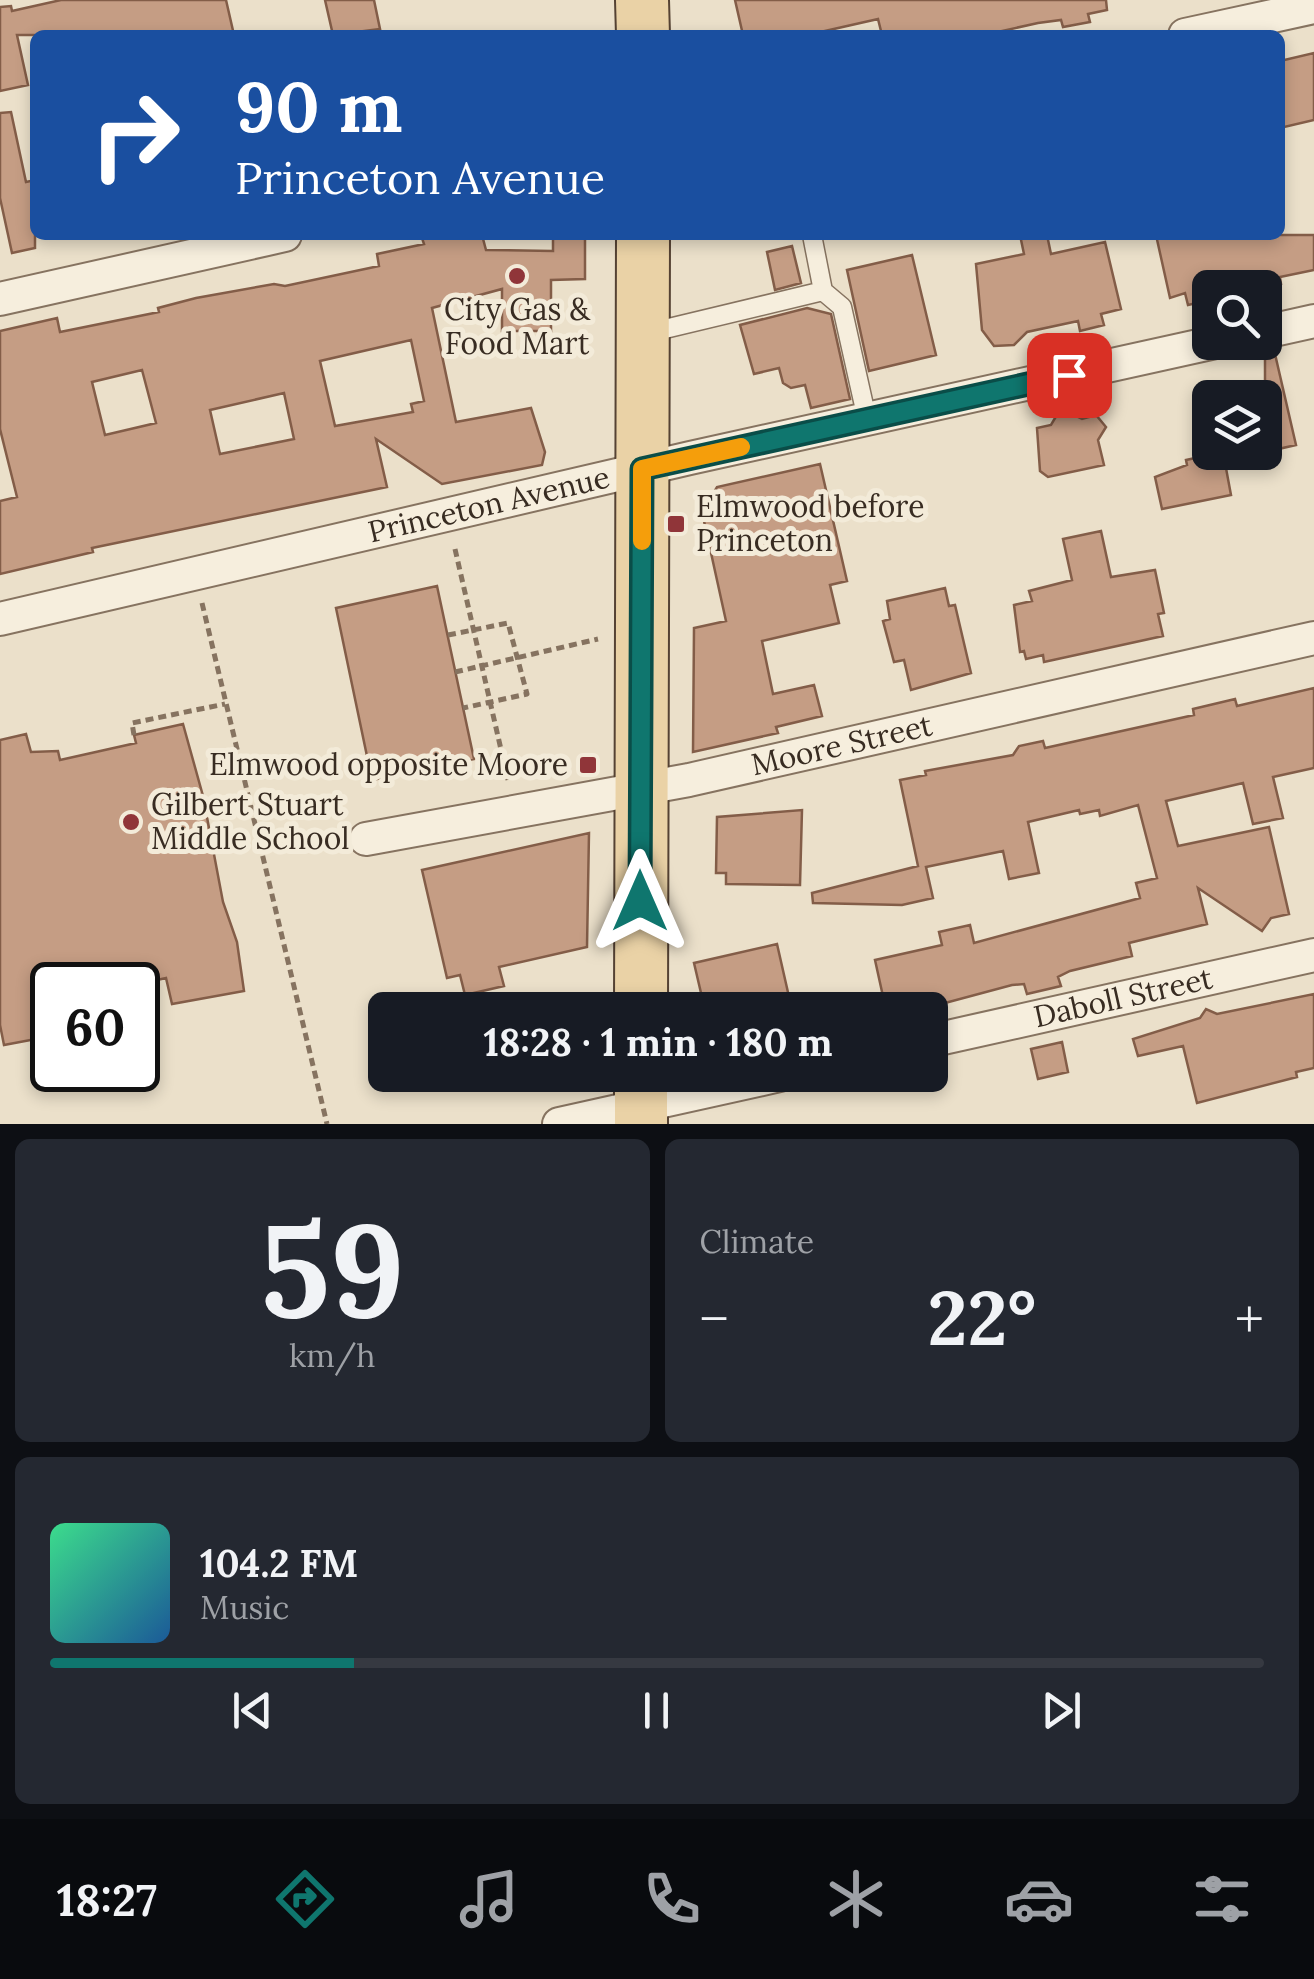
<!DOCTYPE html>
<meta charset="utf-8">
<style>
:root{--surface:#171b24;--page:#242831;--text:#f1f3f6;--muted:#9ea1a6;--line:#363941;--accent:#0f766e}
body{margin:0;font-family:Lora,serif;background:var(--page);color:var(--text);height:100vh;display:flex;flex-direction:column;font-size:38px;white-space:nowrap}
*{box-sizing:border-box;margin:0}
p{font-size:32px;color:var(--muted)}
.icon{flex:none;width:55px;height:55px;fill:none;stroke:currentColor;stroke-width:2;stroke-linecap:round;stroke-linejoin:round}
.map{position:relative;height:1124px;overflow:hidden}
.details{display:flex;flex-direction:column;gap:15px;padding:15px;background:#0d0f14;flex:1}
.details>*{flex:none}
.top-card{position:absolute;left:30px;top:30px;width:1255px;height:210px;border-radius:15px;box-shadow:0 5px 15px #0003;background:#1a4fa0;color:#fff;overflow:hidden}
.fabs{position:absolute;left:1192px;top:270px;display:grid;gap:20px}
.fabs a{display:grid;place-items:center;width:90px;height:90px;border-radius:15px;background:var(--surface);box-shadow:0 5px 15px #0003;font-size:50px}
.speed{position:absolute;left:30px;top:962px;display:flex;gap:20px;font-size:50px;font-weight:700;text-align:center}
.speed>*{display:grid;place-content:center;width:130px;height:130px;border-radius:50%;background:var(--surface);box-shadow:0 5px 15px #0003;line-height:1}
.speed .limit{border:5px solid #111;border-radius:15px;background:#fff;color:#111}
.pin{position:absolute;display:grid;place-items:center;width:85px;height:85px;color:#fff;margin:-42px;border-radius:20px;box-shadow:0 5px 15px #0006}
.me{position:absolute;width:110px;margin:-55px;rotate:0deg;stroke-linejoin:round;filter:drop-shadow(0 0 8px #0008)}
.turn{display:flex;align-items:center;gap:35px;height:210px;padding:0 40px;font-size:45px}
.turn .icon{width:130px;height:130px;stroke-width:2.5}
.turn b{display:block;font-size:70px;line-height:85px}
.big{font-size:75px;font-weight:700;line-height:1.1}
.details .card{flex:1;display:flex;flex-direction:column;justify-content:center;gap:15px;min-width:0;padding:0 35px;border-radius:15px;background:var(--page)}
.details .dial{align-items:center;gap:0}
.dial b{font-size:130px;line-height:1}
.song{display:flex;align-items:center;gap:30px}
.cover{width:120px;height:120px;border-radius:15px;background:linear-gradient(135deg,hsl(150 70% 55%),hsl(210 70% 35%))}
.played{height:10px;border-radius:5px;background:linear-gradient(90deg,var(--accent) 25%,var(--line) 25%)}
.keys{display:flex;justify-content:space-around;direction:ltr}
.heat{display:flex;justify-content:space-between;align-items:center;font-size:55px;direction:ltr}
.details .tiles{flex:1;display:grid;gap:15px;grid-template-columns:1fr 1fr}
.card:last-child{grid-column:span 2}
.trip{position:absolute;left:368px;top:992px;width:580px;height:100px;border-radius:15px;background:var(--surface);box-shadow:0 5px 15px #0003;font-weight:700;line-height:100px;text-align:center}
.menu{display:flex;height:160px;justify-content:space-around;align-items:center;background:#090b0e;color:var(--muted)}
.menu .icon{width:70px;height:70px}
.menu .current{color:var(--accent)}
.menu b{font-size:45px;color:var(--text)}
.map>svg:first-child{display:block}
.building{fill:#c59d84;stroke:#835d48;stroke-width:2.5;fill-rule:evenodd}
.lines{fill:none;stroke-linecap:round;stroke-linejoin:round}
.lane-casing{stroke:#867360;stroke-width:21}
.street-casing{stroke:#867360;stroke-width:36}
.primary-casing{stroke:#554233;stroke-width:56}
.path{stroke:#867360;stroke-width:5;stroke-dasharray:8 5;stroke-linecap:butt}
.lane{stroke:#f6eedd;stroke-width:18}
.street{stroke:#f6eedd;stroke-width:32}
.primary{stroke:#ead2a6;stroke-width:52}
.route-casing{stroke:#0a4d48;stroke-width:25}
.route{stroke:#0f766e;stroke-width:18}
.slow{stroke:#f59e0b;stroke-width:18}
.poi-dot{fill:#903539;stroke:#f3ebd9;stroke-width:4}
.labels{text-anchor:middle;stroke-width:10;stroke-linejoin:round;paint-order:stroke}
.poi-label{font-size:30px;fill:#382c22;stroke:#f3ebd9;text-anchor:start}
.street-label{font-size:30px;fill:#382c22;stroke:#f3ebd9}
</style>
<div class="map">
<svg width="1314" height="1124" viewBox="0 0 1314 1124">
<rect width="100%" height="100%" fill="#ebe0ca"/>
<path class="building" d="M 61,0 L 226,0 L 234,35 L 17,35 L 28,85 L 0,91 L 0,7 L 11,6 L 12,11 Z
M 325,0 L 374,0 L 380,29 L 333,35 Z
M 735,0 L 1106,0 L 1107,10 L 1088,14 L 1090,22 L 1063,27 L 1061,20 L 1038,23 L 984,35 L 882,35 L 878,19 L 825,31 L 826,35 L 743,35 Z
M 1314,53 L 1314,120 L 1280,128 L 1280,61 Z
M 11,112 L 26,182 L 35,180 L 35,248 L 12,253 L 0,198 L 0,113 Z
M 421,235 L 482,235 L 486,250 L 553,251 L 553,236 L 585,236 L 585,279 L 551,280 L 551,331 L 502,331 L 502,289 L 432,308 L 456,422 L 531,408 L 545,452 L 542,465 L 442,484 L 376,439 L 387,487 L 92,548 L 93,552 L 0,574 L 0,501 L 17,497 L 0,429 L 0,331 L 57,318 L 60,332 L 159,312 L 158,308 L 196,298 L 274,284 L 285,286 L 379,266 L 377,254 L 424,244 ZM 411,340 L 424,401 L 411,404 L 413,412 L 335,426 L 320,361 ZM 142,370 L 156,423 L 105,435 L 92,382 ZM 284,393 L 294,439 L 220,454 L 210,410 Z
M 1020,235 L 1047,235 L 1051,254 L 1105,242 L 1121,309 L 1101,314 L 1104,325 L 1080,331 L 1078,321 L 1027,332 L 1014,345 L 994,346 L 982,330 L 976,264 L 1024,254 Z
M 1156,235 L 1314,235 L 1314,270 L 1280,277 L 1281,284 L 1268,288 L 1210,288 L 1210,300 L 1188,305 L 1185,293 L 1170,298 Z
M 792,246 L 801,283 L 775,290 L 767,252 Z
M 912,255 L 936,355 L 869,371 L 847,270 Z
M 807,308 L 831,314 L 850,399 L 811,408 L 805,385 L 791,388 L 783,383 L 779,368 L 754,374 L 740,325 Z
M 1275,354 L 1296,445 L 1265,452 L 1265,355 Z
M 1068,412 L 1082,419 L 1096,415 L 1106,427 L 1098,440 L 1104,465 L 1048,477 L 1040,471 L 1037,428 L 1051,425 L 1058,413 Z
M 1223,452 L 1231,495 L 1162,509 L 1155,477 L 1187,465 L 1186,460 Z
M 820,464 L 847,581 L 830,585 L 839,623 L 762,641 L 773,694 L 814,685 L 822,716 L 776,727 L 778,733 L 693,752 L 694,628 L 726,621 L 702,512 L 717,487 Z
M 1101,531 L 1111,577 L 1155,570 L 1164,613 L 1158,614 L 1163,636 L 1044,662 L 1043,655 L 1026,659 L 1024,651 L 1020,652 L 1014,605 L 1032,601 L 1029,591 L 1072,580 L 1063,539 Z
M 437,586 L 474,759 L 372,780 L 336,608 Z
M 945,588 L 949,606 L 955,605 L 971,673 L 911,690 L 904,660 L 894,662 L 883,621 L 890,619 L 887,601 Z
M 1314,688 L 1314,768 L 1273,777 L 1283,818 L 1253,824 L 1243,783 L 1166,801 L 1178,846 L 1269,827 L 1289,914 L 1271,918 L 1262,931 L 1198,888 L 1207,924 L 1129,943 L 1132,956 L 1070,971 L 1058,977 L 1061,986 L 1027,994 L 1024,984 L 1012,985 L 919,1010 L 886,1010 L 875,960 L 942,945 L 939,932 L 970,925 L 974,943 L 1140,898 L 1136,883 L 1157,878 L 1138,805 L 1100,816 L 1099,810 L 1080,814 L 1079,810 L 1028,822 L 1039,873 L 1009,879 L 1003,851 L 926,867 L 933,898 L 902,905 L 813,903 L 812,893 L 918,866 L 900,780 L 926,775 L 925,771 L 1013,755 L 1019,746 L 1043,741 L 1045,748 L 1194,715 L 1193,709 L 1235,699 L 1237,706 Z
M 183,724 L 203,796 L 223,902 L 237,942 L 244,991 L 172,1004 L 166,978 L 134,985 L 52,985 L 52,1036 L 4,1045 L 0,1025 L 0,740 L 26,734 L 31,752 L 58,751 L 60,760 L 136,743 L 134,735 Z
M 802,810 L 800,885 L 726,884 L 726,873 L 716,873 L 717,817 Z
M 589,833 L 587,947 L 499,967 L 504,986 L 465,995 L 460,975 L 447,978 L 422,870 Z
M 777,944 L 792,1010 L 705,1010 L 694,963 Z
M 1314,994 L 1314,1068 L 1296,1072 L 1297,1077 L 1197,1103 L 1183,1046 L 1138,1056 L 1133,1039 L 1200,1018 L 1206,1009 L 1217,1014 Z
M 1062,1042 L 1068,1072 L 1038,1079 L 1031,1049 Z"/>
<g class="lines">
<defs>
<path id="lane" d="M 812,235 L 823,291
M 648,333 L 823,291 L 842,307 L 867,419"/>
<g id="street">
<path d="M 1185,35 L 1314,7"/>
<path d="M 0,299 L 285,235"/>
<path d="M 1265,332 L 1314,321"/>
<path id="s1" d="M 0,619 L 690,458 L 1216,342"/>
<path id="s2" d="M 366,839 L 689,780 L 1314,638"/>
<path id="s3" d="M 930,1041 L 1314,955"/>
<path d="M 559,1124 L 780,1075"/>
</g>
<path id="primary" d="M 642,0 L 643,35
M 641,1010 L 643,235
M 641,1075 L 641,1124"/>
</defs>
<use href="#lane" class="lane-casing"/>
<use href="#street" class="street-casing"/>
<use href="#primary" class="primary-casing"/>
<path class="path" d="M 455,549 L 508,780
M 202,603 L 327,1124
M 448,635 L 508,623 L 527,694 L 463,708
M 455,672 L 598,639
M 134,735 L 132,723 L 225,704"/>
<use href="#lane" class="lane"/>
<use href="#street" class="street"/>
<use href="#primary" class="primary"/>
</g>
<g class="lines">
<defs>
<path id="route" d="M 640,901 L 642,469 L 1069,375"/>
</defs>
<use href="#route" class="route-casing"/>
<use href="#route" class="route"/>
<path class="slow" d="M 642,541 L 642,469 L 741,447"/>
</g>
<g class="poi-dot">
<circle cx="517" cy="276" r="10"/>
<rect x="666" y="514" width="20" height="20" rx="5"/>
<rect x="578" y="755" width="20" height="20" rx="5"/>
<circle cx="131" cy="822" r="10"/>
</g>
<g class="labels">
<g class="poi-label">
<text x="517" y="320" text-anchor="middle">City Gas &amp;<tspan x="517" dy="34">Food Mart</tspan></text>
<text x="696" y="517">Elmwood before<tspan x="696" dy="34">Princeton</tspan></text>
<text x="568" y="775" text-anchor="end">Elmwood opposite Moore</text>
<text x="151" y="815">Gilbert Stuart<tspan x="151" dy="34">Middle School</tspan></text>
</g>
<g class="street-label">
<text dy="10" stroke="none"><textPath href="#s1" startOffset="502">Princeton Avenue</textPath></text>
<text dy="10" stroke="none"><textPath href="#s2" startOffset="485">Moore Street</textPath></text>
<text dy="10" stroke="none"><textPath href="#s3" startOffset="198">Daboll Street</textPath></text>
</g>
</g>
</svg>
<div class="fabs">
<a><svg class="icon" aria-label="search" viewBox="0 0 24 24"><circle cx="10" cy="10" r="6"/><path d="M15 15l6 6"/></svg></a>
<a><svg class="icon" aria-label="layers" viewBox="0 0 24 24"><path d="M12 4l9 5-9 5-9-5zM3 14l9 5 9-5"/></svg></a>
</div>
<div class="speed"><div class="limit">60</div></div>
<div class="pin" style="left:1069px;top:375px;background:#d93025"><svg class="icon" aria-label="arrive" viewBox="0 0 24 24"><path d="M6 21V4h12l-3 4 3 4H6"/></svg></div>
<svg class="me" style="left:640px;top:901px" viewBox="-20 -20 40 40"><path d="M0-17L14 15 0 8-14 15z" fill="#0f766e" stroke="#fff" stroke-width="4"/></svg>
<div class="trip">18:28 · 1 min · 180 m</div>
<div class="top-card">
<div class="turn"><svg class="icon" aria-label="right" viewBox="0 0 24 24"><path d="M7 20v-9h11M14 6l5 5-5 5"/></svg><div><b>90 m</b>Princeton Avenue</div></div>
</div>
</div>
<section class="details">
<div class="tiles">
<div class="card dial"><b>59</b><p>km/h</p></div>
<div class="card"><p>Climate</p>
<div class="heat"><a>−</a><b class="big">22°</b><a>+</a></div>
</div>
<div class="card">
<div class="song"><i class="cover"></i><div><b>104.2 FM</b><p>Music</p></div></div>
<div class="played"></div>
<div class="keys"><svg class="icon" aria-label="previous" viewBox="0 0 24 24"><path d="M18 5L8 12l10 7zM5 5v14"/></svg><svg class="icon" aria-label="pause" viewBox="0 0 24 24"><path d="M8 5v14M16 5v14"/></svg><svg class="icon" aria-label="next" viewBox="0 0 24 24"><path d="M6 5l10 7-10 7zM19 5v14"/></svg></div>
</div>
</div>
</section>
<nav class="menu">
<b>18:27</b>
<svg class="icon current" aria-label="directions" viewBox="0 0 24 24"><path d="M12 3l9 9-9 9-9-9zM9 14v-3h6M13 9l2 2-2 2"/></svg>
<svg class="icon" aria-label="music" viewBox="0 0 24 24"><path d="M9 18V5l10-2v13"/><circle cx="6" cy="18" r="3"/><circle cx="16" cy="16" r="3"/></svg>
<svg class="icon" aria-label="phone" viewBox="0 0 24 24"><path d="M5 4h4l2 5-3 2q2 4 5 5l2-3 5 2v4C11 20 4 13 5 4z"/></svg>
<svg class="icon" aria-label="climate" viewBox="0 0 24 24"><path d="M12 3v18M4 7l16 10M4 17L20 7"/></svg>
<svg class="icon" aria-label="car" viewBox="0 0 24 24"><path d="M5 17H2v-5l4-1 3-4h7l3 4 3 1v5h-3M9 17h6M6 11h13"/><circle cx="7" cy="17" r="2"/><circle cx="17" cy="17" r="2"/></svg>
<svg class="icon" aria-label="filters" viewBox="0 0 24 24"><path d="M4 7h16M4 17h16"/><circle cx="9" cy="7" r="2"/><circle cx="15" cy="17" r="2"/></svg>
</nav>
